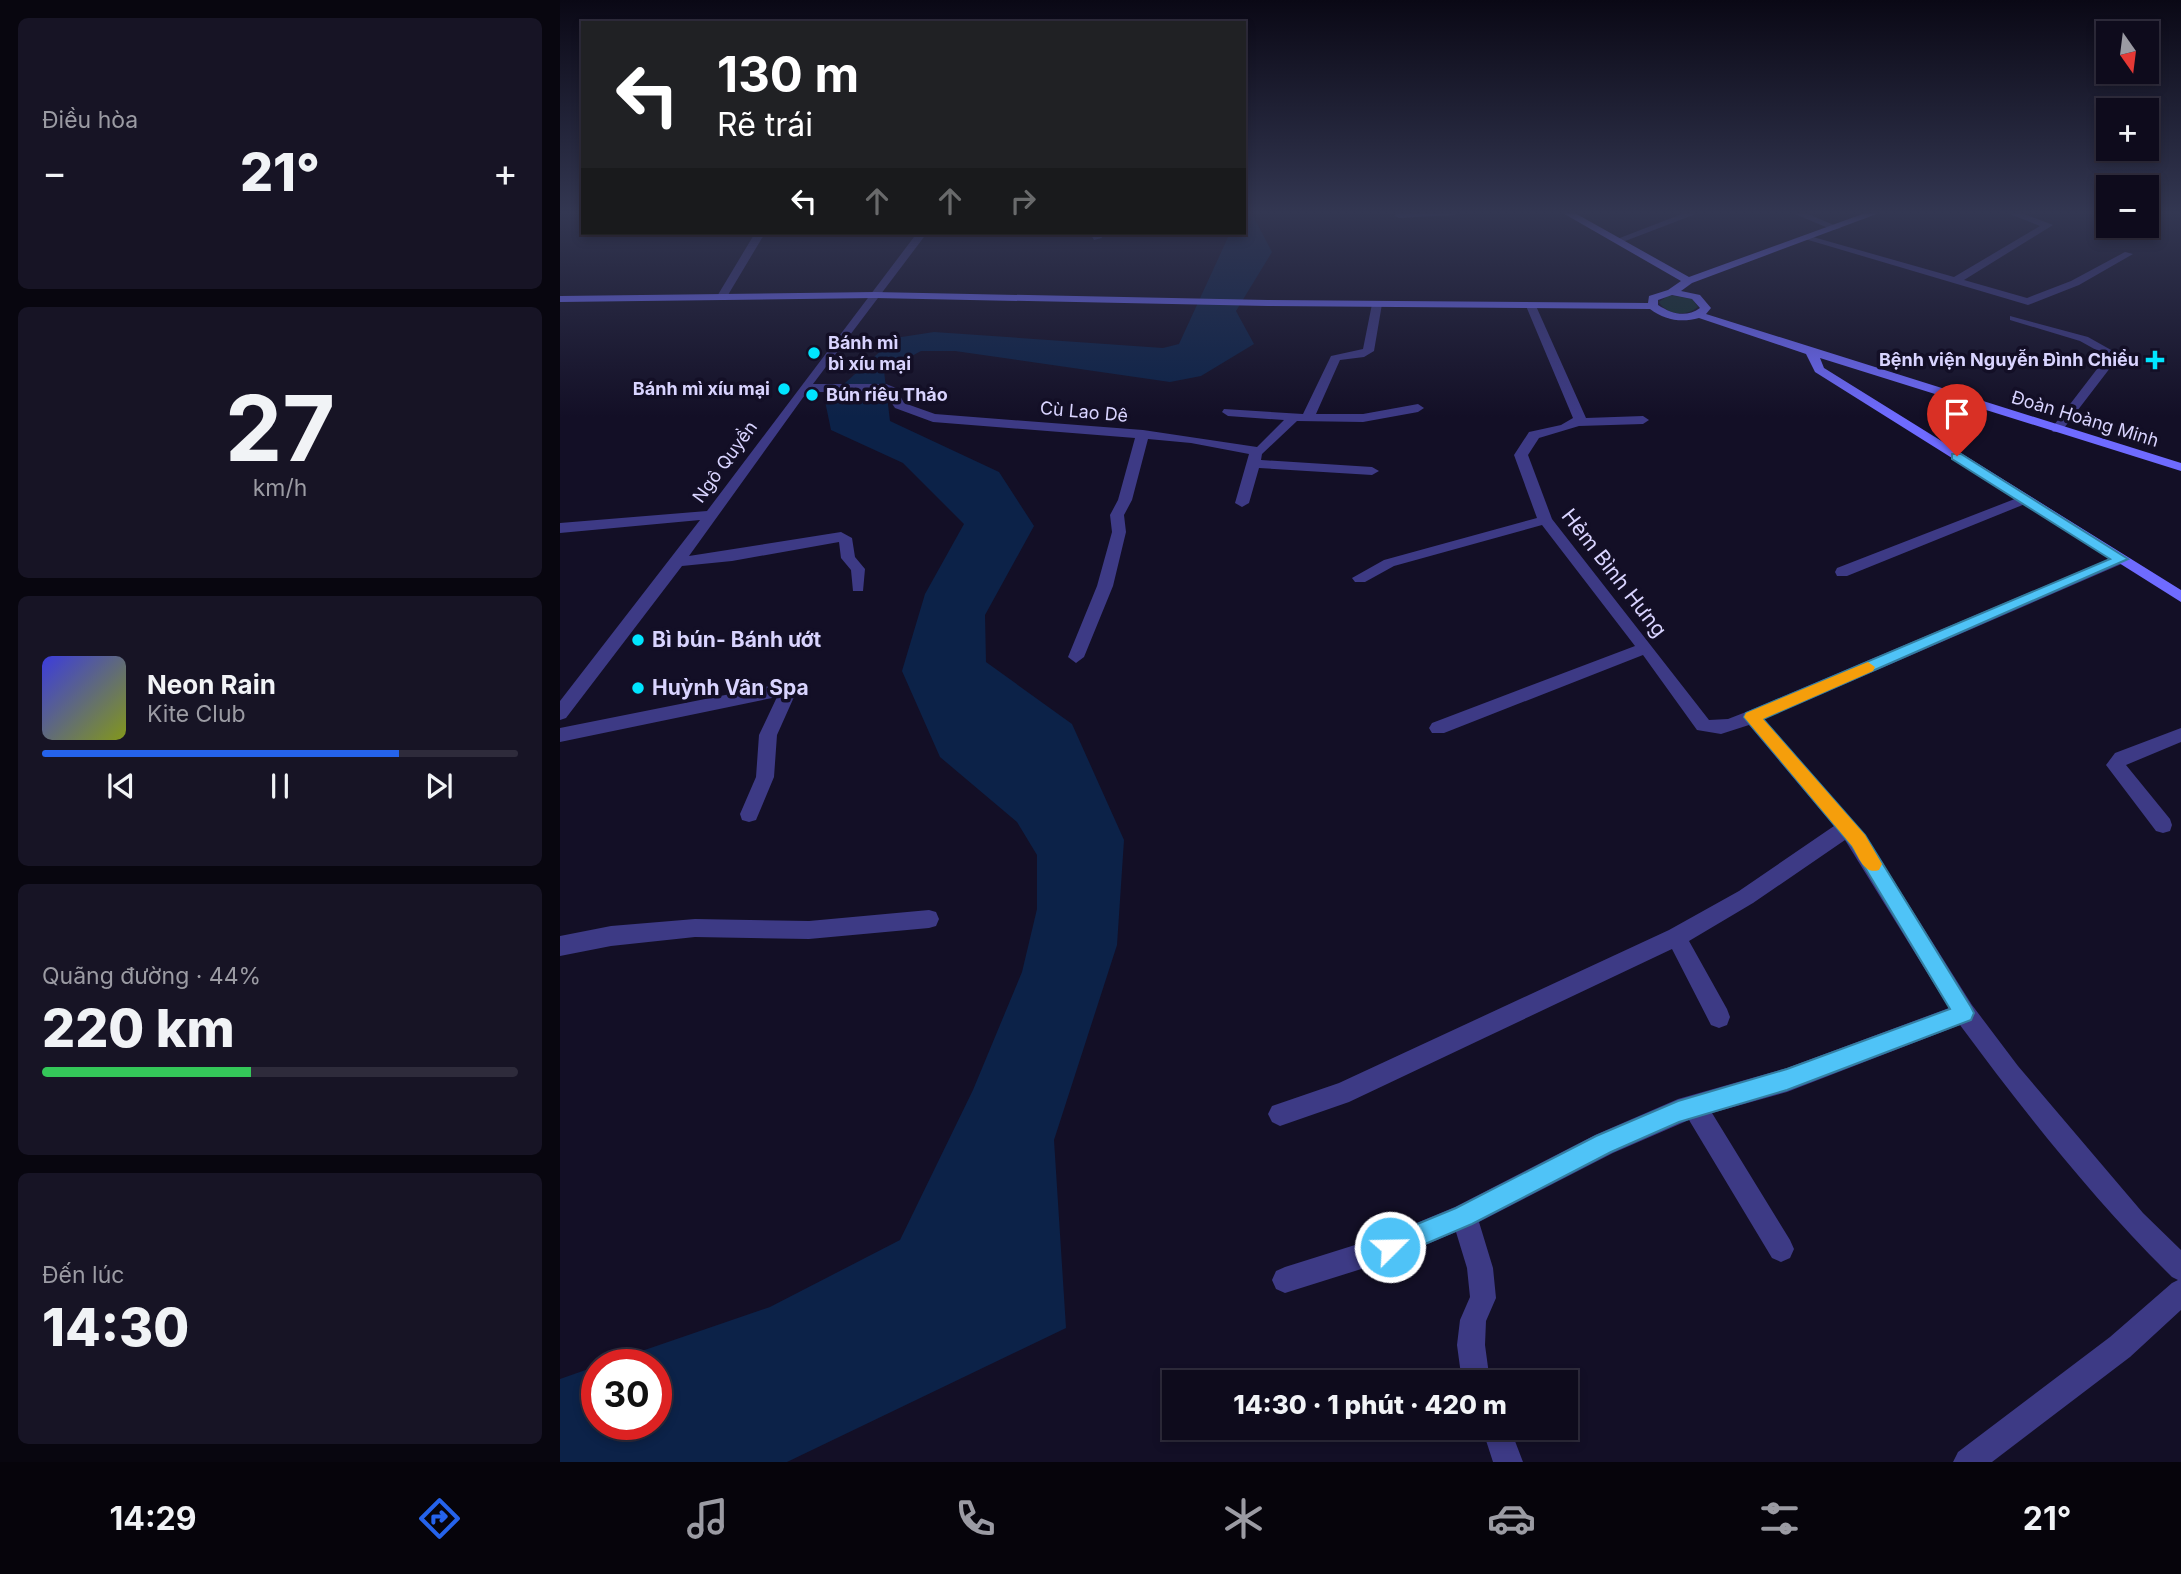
<!DOCTYPE html>
<html lang="vi">
<meta charset="utf-8">
<style>
:root{--surface:#0e0b1c;--page:#171425;--text:#f1f3f6;--muted:#9b9ba3;--line:#2e2b3b;--accent:#2563eb}
body{margin:0;font-family:Inter,sans-serif;background:var(--page);color:var(--text);height:100vh;display:flex;flex-direction:column;font-size:26px;white-space:nowrap}
*{box-sizing:border-box;margin:0}
p{font-size:23px;color:var(--muted)}
.icon{flex:none;width:38px;height:38px;fill:none;stroke:currentColor;stroke-width:2;stroke-linecap:round;stroke-linejoin:round}
.map{position:relative;flex:1;overflow:hidden}
.panel{display:flex;flex-direction:column;gap:18px;padding:18px;background:#08060f;width:560px}
.panel>*{flex:none}
.banner{position:absolute;left:21px;top:21px;width:665px;height:214px;border-radius:0px;box-shadow:0 4px 10px #0003,0 0 0 2px var(--line);background:#202124;color:#fff;overflow:hidden}
.needle{width:46px;rotate:166deg}
.buttons{position:absolute;left:1536px;top:21px;display:grid;gap:14px}
.buttons a{display:grid;place-items:center;width:63px;height:63px;border-radius:0px;background:var(--surface);box-shadow:0 4px 10px #0003,0 0 0 2px var(--line);font-size:35px}
.speed{position:absolute;left:21px;top:1349px;display:flex;gap:14px;font-size:35px;font-weight:700;text-align:center}
.speed>*{display:grid;place-content:center;width:91px;height:91px;border-radius:50%;background:var(--surface);box-shadow:0 4px 10px #0003,0 0 0 2px var(--line);line-height:1}
.speed .limit{border:10px solid #d22;background:#fff;color:#111}
.pin{position:absolute;display:grid;place-items:center;width:60px;height:60px;color:#fff;margin:-72px -30px;border-radius:50% 50% 50% 0;rotate:-45deg;box-shadow:0 0 7px #0007}
.pin .icon{rotate:45deg}
.me{position:absolute;width:77px;margin:-38px;rotate:67deg;stroke-linejoin:round;filter:drop-shadow(0 0 5px #0008)}
.turn{display:flex;align-items:center;gap:24px;height:147px;padding:0 21px;font-size:32px}
.turn .icon{width:91px;height:91px;stroke-width:2.5}
.turn b{display:block;font-size:49px;line-height:60px}
.lanes{display:flex;align-items:center;height:66px;padding:0 21px;background:#0003;justify-content:center;gap:35px;direction:ltr}
.lanes .off{opacity:.35}
.big{font-size:52px;font-weight:800;line-height:1.1}
.panel .card{flex:1;display:flex;flex-direction:column;justify-content:center;gap:10px;min-width:0;padding:0 24px;border-radius:10px;background:var(--page)}
.panel .dial{align-items:center;gap:0}
.dial b{font-size:91px;line-height:1}
.song{display:flex;align-items:center;gap:21px}
.cover{width:84px;height:84px;border-radius:10px;background:linear-gradient(135deg,hsl(240 70% 55%),hsl(70 70% 35%))}
.played{height:7px;border-radius:4px;background:linear-gradient(90deg,var(--accent) 75%,var(--line) 75%)}
.keys{display:flex;justify-content:space-around;direction:ltr}
.heat{display:flex;justify-content:space-between;align-items:center;font-size:38px;direction:ltr}
.charge{height:10px;border-radius:5px;background:linear-gradient(90deg,#34c759 44%,var(--line) 0)}
.trip{position:absolute;left:602px;top:1370px;width:416px;height:70px;border-radius:0px;background:var(--surface);box-shadow:0 4px 10px #0003,0 0 0 2px var(--line);font-weight:800;line-height:70px;text-align:center}
.menu{display:flex;height:112px;justify-content:space-around;align-items:center;background:#06040b;color:var(--muted)}
.menu .icon{width:49px;height:49px}
.menu .active{color:var(--accent)}
.menu b{font-size:32px;color:var(--text)}
main{display:flex;flex:1;min-height:0}
.map>svg:first-child{display:block}
.green{fill:#12302f}
.water{fill:#0c2248}
.lines{fill:none;stroke-linecap:round;stroke-linejoin:round}
.street{fill:#3d3a85;fill-rule:evenodd}
.secondary{fill:#6f6bff;fill-rule:evenodd}
.route{fill:#4fc3f7;stroke:#337fa1;stroke-width:2}
.slow{fill:#f59e0b}
.poi-dot{fill:#00e5ff;stroke:#130f26;stroke-width:2.5}
.labels{text-anchor:middle;stroke-width:7;stroke-linejoin:round;paint-order:stroke}
.far-poi-label{font-size:18px;font-weight:bold;fill:#d9d4ff;stroke:#130f26;text-anchor:start}
.far-street-label{font-size:18px;fill:#d9d4ff;stroke:#130f26}
.street-label{font-size:21px;fill:#d9d4ff;stroke:#130f26}
.poi-label{font-size:21px;font-weight:bold;fill:#d9d4ff;stroke:#130f26;text-anchor:start}
</style>
<main>
<section class="panel">
<div class="card"><p>Điều hòa</p>
<div class="heat"><a>−</a><b class="big">21°</b><a>+</a></div>
</div>
<div class="card dial"><b>27</b><p>km/h</p></div>
<div class="card">
<div class="song"><i class="cover"></i><div><b>Neon Rain</b><p>Kite Club</p></div></div>
<div class="played"></div>
<div class="keys"><svg class="icon" aria-label="previous" viewBox="0 0 24 24"><path d="M18 5L8 12l10 7zM5 5v14"/></svg><svg class="icon" aria-label="pause" viewBox="0 0 24 24"><path d="M8 5v14M16 5v14"/></svg><svg class="icon" aria-label="next" viewBox="0 0 24 24"><path d="M6 5l10 7-10 7zM19 5v14"/></svg></div>
</div>
<div class="card"><p>Quãng đường · 44%</p><b class="big">220 km</b><div class="charge"></div></div>
<div class="card"><p>Đến lúc</p><b class="big">14:30</b></div>
</section>
<div class="map">
<svg width="1621" height="1462" viewBox="0 0 1621 1462">
<rect width="100%" height="100%" fill="#130f26"/>
<path class="green" d="M 1109,295 L 1132,299 L 1138,307 C 1126,317 1107,315 1099,302 Z"/>
<path class="water" d="M 684,212 L 691,212 L 712,252 L 676,311 L 694,344 L 641,376 L 610,382 L 395,351 L 361,351 L 324,371 L 330,421 L 439,472 L 474,526 L 425,615 L 426,662 L 512,724 L 564,840 L 557,945 L 494,1140 L 506,1328 L 227,1462 L 0,1462 L 0,1379 L 37,1366 L 37,1424 L 96,1424 L 96,1365 L 41,1365 L 210,1307 L 340,1240 L 413,1090 L 462,972 L 477,909 L 477,855 L 457,822 L 380,757 L 342,671 L 365,594 L 404,524 L 343,463 L 271,430 L 265,401 L 335,338 L 374,332 L 603,348 L 619,344 L 670,233 L 684,233 Z"/>
<g class="lines">
<path class="street" d="M 843,212 L 899,212 L 894,215 L 839,218 L 834,215 Z
M 1127,212 L 1141,212 L 1060,243 L 1052,241 Z
M 1230,212 L 1243,212 L 1281,228 L 1273,230 Z
M 1445,212 L 1459,212 L 1493,225 L 1404,280 L 1467,298 L 1511,281 L 1565,252 L 1573,254 L 1519,285 L 1468,305 L 1245,239 L 1253,237 L 1394,277 L 1480,226 Z
M 195,233 L 205,233 L 165,300 L 157,300 L 156,298 Z
M 357,233 L 367,233 L 253,384 L 326,384 L 336,388 L 344,403 L 375,414 L 583,430 L 697,447 L 724,420 L 668,416 L 662,412 L 664,409 L 743,414 L 771,356 L 803,349 L 812,304 L 817,301 L 822,304 L 814,351 L 804,357 L 780,360 L 756,414 L 803,414 L 858,404 L 864,408 L 858,412 L 803,422 L 737,421 L 702,454 L 701,460 L 812,467 L 819,471 L 812,475 L 699,468 L 689,503 L 682,507 L 675,503 L 689,454 L 631,443 L 588,439 L 572,500 L 564,515 L 566,532 L 553,586 L 524,657 L 516,663 L 508,657 L 537,586 L 552,532 L 550,515 L 558,500 L 575,438 L 373,422 L 335,408 L 324,392 L 247,392 L 129,556 L 281,532 L 292,538 L 295,557 L 305,569 L 303,591 L 293,591 L 291,570 L 281,558 L 279,542 L 172,561 L 122,566 L 6,718 L 0,720 L 0,701 L 140,520 L 0,533 L 0,523 L 147,511 Z
M 530,233 L 540,233 L 542,238 L 534,240 Z
M 971,303 L 976,306 L 1026,418 L 1083,416 L 1089,420 L 1083,424 L 1019,426 L 979,438 L 968,455 L 992,519 L 1149,720 L 1168,719 L 1186,712 L 1556,556 L 1566,556 L 1568,559 L 1566,562 L 1204,719 L 1305,835 L 1412,1005 L 1458,1066 L 1583,1213 L 1621,1250 L 1621,1310 L 1570,1357 L 1432,1462 L 1393,1462 L 1398,1452 L 1550,1337 L 1612,1283 L 1618,1280 L 1612,1277 C 1534,1200 1465,1113 1400,1025 L 1227,1092 L 1152,1113 L 1230,1240 L 1234,1249 L 1230,1258 L 1221,1262 L 1212,1258 L 1129,1120 L 1053,1153 L 919,1222 L 933,1268 L 936,1298 L 926,1321 L 925,1345 L 930,1382 L 902,1382 L 897,1345 L 900,1320 L 910,1297 L 907,1268 L 896,1232 L 830,1260 L 725,1293 L 716,1289 L 712,1280 L 716,1271 L 725,1267 L 830,1234 L 895,1207 L 1035,1135 L 1118,1099 L 1227,1068 L 1389,1008 L 1285,840 L 1193,903 L 1129,941 L 1167,1009 L 1170,1017 L 1167,1025 L 1159,1028 L 1151,1025 L 1112,949 L 789,1102 L 720,1126 L 712,1122 L 708,1114 L 712,1106 L 779,1083 L 1109,930 L 1179,891 L 1274,826 L 1189,725 L 1161,734 L 1137,730 L 1083,655 L 884,733 L 872,733 L 869,728 L 872,723 L 1075,646 L 982,525 L 834,566 L 805,582 L 795,582 L 792,578 L 824,560 L 977,518 L 954,455 L 969,432 L 1001,425 L 1013,418 L 966,306 Z
M 1450,316 L 1528,337 L 1560,355 L 1501,432 L 1493,432 L 1491,429 L 1547,356 L 1520,341 L 1450,320 Z
M 1465,495 L 1472,499 L 1470,502 L 1287,576 L 1277,576 L 1275,572 L 1277,568 Z
M 230,682 L 238,688 L 217,735 L 214,777 L 196,820 L 189,822 L 182,820 L 180,814 L 196,777 L 199,735 L 217,697 L 0,742 L 0,728 Z
M 1621,728 L 1621,742 L 1566,765 L 1610,819 L 1612,825 L 1610,831 L 1603,833 L 1596,831 L 1546,765 L 1555,753 Z
M 369,910 L 376,912 L 379,919 L 376,926 L 369,928 L 249,939 L 135,937 L 51,946 L 0,956 L 0,936 L 51,926 L 135,919 L 249,921 Z
M 922,1428 L 950,1428 L 963,1462 L 933,1462 Z"/>
<path class="secondary" d="M 1001,212 L 1013,212 L 1129,277 L 1308,212 L 1322,212 L 1132,283 L 1121,291 L 1140,295 L 1151,308 L 1146,314 L 1621,463 L 1621,471 L 1260,358 L 1264,368 L 1621,590 L 1621,602 L 1255,372 L 1246,354 L 1139,318 C 1121,323 1105,320 1090,309 L 708,306 L 315,298 L 0,302 L 0,296 L 315,292 L 708,300 L 1088,303 L 1089,296 L 1108,290 L 1121,281 ZM 1112,295 L 1132,299 L 1140,308 C 1126,318 1112,314 1098,305 L 1098,300 Z"/>
</g>
<linearGradient id="sky" x2="0" y2="1"><stop stop-color="#0a0815"/><stop offset="0.51" stop-color="#333752"/><stop offset="1" stop-color="#333752" stop-opacity="0"/></linearGradient>
<rect width="1621" height="417" fill="url(#sky)"/>
<path class="route" d="M 1392,454 L 1401,454 L 1568,559 L 1203,719 L 1305,835 L 1411,1007 L 1414,1013 L 1411,1020 L 1227,1090 L 1119,1122 L 1051,1152 L 912,1224 L 830,1259 L 821,1256 L 818,1247 L 821,1239 L 896,1208 L 1036,1136 L 1118,1101 L 1227,1069 L 1390,1009 L 1292,846 L 1184,717 L 1186,713 L 1550,559 L 1392,459 Z"/>
<path class="slow" d="M 1308,662 L 1315,667 L 1313,671 L 1203,719 L 1305,835 L 1322,864 L 1319,870 C 1304,875 1299,857 1292,846 L 1184,717 L 1186,713 Z"/>
<g class="poi-dot">
<circle cx="254" cy="353" r="7"/>
<path d="M1591.5 349.5h7v7h7v7h-7v7h-7v-7h-7v-7h7z"/>
<circle cx="224" cy="389" r="7"/>
<circle cx="252" cy="395" r="7"/>
<circle cx="78" cy="640" r="7"/>
<circle cx="78" cy="688" r="7"/>
</g>
<g class="labels">
<g class="far-poi-label">
<text x="268" y="349">Bánh mì<tspan x="268" dy="21">bì xíu mại</tspan></text>
<text x="1579" y="366" text-anchor="end">Bệnh viện Nguyễn Đình Chiểu</text>
<text x="210" y="395" text-anchor="end">Bánh mì xíu mại</text>
<text x="266" y="401">Bún riêu Thảo</text>
</g>
<g class="far-street-label">
<text transform="translate(524 412) rotate(5)" y="6">Cù Lao Dê</text>
<text transform="translate(1525 419) rotate(17)" y="6">Đoàn Hoàng Minh</text>
<text transform="translate(165 462) rotate(-54)" y="6">Ngô Quyền</text>
</g>
<g class="street-label">
<text transform="translate(1054 573) rotate(52)" y="7">Hẻm Bình Hưng</text>
</g>
<g class="poi-label">
<text x="92" y="647">Bì bún- Bánh ướt</text>
<text x="92" y="695">Huỳnh Vân Spa</text>
</g>
</g>
</svg>
<div class="buttons">
<a><svg class="needle" viewBox="-14 -14 28 28"><path d="M0-13l5 13h-10z" fill="#e53935"/><path d="M0 13l5-13h-10z" fill="#9b9ba3"/></svg></a>
<a>+</a>
<a>−</a>
</div>
<div class="speed"><div class="limit">30</div></div>
<div class="pin" style="left:1397px;top:456px;background:#d93025"><svg class="icon" aria-label="arrive" viewBox="0 0 24 24"><path d="M6 21V4h12l-3 4 3 4H6"/></svg></div>
<svg class="me" style="left:830px;top:1247px" viewBox="-20 -20 40 40"><circle r="17" fill="#4fc3f7" stroke="#fff" stroke-width="3"/><path d="M0-11L8 9 0 5-8 9z" fill="#fff"/></svg>
<div class="trip">14:30 · 1 phút · 420 m</div>
<div class="banner">
<div class="turn"><svg class="icon" aria-label="left" viewBox="0 0 24 24"><path d="M17 20v-9H6M10 6l-5 5 5 5"/></svg><div><b>130 m</b>Rẽ trái</div></div>
<div class="lanes"><svg class="icon" aria-label="left" viewBox="0 0 24 24"><path d="M17 20v-9H6M10 6l-5 5 5 5"/></svg><svg class="icon off" aria-label="ahead" viewBox="0 0 24 24"><path d="M12 20V5M6 11l6-6 6 6"/></svg><svg class="icon off" aria-label="ahead" viewBox="0 0 24 24"><path d="M12 20V5M6 11l6-6 6 6"/></svg><svg class="icon off" aria-label="right" viewBox="0 0 24 24"><path d="M7 20v-9h11M14 6l5 5-5 5"/></svg></div>
</div>
</div>
</main>
<nav class="menu">
<b>14:29</b>
<svg class="icon active" aria-label="directions" viewBox="0 0 24 24"><path d="M12 3l9 9-9 9-9-9zM9 14v-3h6M13 9l2 2-2 2"/></svg>
<svg class="icon" aria-label="music" viewBox="0 0 24 24"><path d="M9 18V5l10-2v13"/><circle cx="6" cy="18" r="3"/><circle cx="16" cy="16" r="3"/></svg>
<svg class="icon" aria-label="phone" viewBox="0 0 24 24"><path d="M5 4h4l2 5-3 2q2 4 5 5l2-3 5 2v4C11 20 4 13 5 4z"/></svg>
<svg class="icon" aria-label="climate" viewBox="0 0 24 24"><path d="M12 3v18M4 7l16 10M4 17L20 7"/></svg>
<svg class="icon" aria-label="car" viewBox="0 0 24 24"><path d="M5 17H2v-5l4-1 3-4h7l3 4 3 1v5h-3M9 17h6M6 11h13"/><circle cx="7" cy="17" r="2"/><circle cx="17" cy="17" r="2"/></svg>
<svg class="icon" aria-label="filters" viewBox="0 0 24 24"><path d="M4 7h16M4 17h16"/><circle cx="9" cy="7" r="2"/><circle cx="15" cy="17" r="2"/></svg>
<b>21°</b>
</nav>
